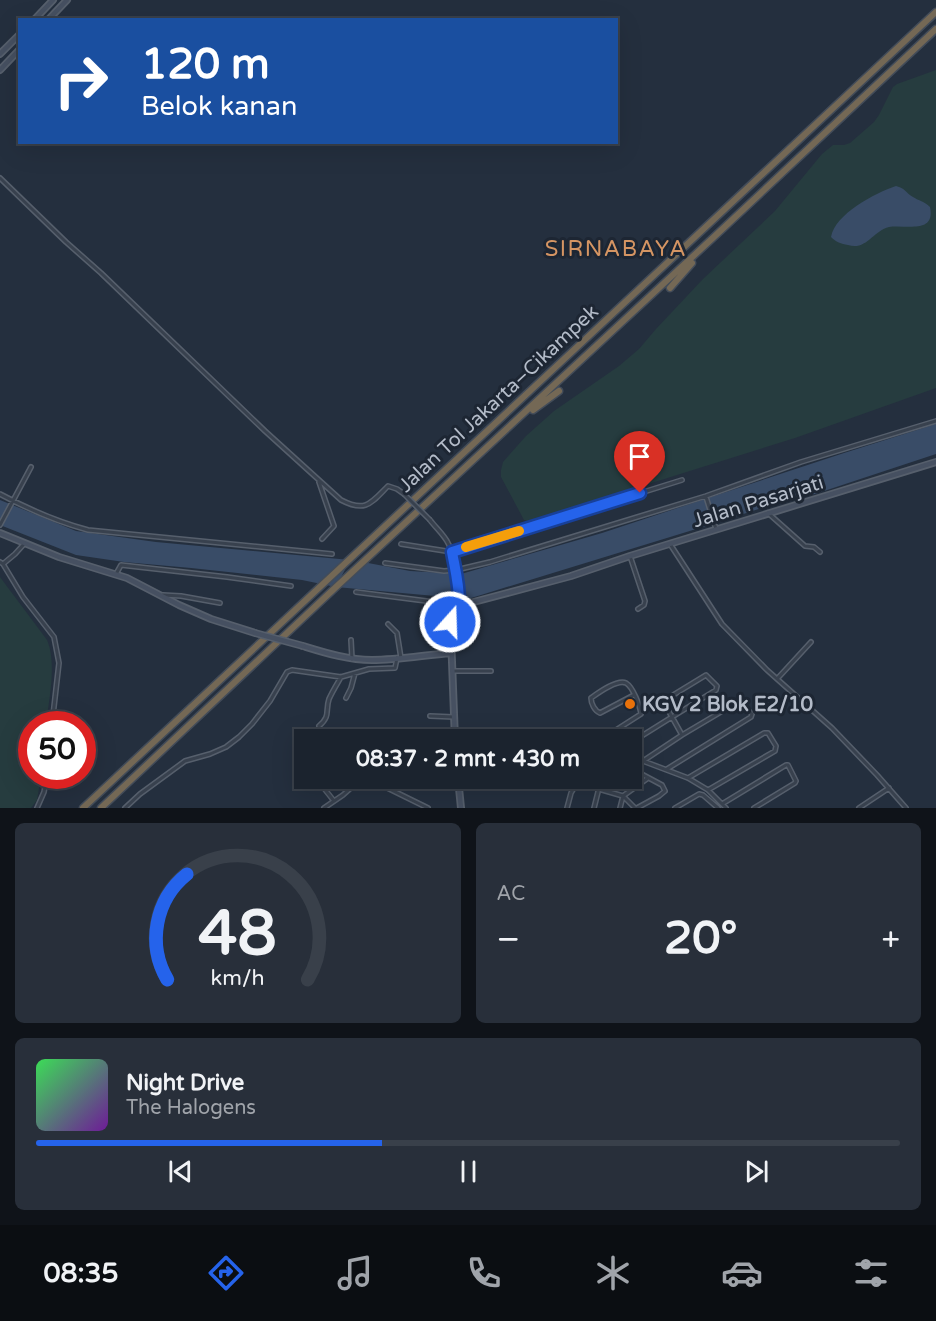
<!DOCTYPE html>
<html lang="id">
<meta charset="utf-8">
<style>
:root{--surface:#1b232e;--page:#282f3a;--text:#f1f3f6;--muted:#a0a4aa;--line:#39404a;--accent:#2563eb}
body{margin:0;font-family:"Varela Round",sans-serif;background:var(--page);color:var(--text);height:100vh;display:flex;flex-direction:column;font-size:22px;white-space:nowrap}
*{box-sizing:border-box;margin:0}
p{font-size:20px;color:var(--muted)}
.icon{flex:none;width:33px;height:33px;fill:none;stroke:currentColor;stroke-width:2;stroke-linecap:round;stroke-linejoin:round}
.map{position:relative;height:808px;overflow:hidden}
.details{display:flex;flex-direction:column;gap:15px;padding:15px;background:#0f1319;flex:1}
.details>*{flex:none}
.banner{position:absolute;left:18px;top:18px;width:600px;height:126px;border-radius:0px;box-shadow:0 6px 24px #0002,0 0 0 2px var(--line);background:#1a4fa0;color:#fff;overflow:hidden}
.speed{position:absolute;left:18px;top:711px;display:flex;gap:12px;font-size:30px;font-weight:700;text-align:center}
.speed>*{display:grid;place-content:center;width:78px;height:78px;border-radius:50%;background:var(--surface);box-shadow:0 6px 24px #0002,0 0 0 2px var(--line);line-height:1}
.speed .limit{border:9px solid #d22;background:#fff;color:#111}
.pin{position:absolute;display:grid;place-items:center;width:51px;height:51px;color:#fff;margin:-62px -26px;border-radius:50% 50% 50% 0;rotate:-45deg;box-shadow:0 0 6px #0007}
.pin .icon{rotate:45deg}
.me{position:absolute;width:66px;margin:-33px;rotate:20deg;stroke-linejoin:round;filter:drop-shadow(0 0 4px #0008)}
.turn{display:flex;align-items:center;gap:21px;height:126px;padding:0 24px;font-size:27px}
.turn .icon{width:78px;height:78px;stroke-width:2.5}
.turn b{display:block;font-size:42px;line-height:51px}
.big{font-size:45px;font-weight:700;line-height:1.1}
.details .widget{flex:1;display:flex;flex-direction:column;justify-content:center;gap:9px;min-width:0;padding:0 21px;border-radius:9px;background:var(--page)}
.details .dial{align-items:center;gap:0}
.dial svg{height:156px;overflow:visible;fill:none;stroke:var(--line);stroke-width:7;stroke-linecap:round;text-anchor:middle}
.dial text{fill:var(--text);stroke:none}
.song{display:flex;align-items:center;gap:18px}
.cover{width:72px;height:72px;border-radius:9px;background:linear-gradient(135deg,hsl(130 70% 55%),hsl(280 70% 35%))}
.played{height:6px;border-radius:3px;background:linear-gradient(90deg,var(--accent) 40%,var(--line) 40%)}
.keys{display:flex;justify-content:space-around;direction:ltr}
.heat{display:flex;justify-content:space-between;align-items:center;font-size:33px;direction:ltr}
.details .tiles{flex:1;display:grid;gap:15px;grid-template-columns:1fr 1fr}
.widget:last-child{grid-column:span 2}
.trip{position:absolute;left:294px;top:729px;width:348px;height:60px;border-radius:0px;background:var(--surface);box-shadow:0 6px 24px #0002,0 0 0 2px var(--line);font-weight:700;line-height:60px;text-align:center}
.tabs{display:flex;height:96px;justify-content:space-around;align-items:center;background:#0b0e12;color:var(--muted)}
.tabs .icon{width:42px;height:42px}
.tabs .selected{color:var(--accent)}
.tabs b{font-size:27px;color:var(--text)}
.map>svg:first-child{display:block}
.green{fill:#263c3f}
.water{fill:#394c67}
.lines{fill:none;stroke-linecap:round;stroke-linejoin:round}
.street-casing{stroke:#565f6c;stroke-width:6}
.secondary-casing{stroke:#565f6c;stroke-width:8}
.highway-casing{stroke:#434c59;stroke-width:9}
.street{stroke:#38414e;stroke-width:3}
.secondary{stroke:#465061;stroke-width:4.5}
.highway{stroke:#746855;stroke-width:6}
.street-bridge-casing{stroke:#565f6c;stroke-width:6;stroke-linecap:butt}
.secondary-bridge-casing{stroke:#565f6c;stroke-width:8;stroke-linecap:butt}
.street-bridge{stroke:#38414e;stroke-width:3}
.secondary-bridge{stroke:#465061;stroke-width:4.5}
.route-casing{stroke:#184099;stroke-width:15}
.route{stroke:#2563eb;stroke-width:10}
.slow{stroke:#f59e0b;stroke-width:10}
.food-dot{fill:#e8710a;stroke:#1d2633;stroke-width:2}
.labels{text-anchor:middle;stroke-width:6;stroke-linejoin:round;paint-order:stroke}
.street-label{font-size:20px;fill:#b4bcc9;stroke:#1d2633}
.poi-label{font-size:20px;font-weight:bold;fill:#b4bcc9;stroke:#1d2633;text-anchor:start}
.quarter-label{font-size:22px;letter-spacing:1.5px;fill:#d59563;stroke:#1d2633}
</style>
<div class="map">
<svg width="936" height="808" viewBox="0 0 936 808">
<rect width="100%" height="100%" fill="#242f3e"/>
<path class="green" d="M 936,70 L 936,388 L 795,438 L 543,517 L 527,521 L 524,520 L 501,477 L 501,470 L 503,462 L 526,436 L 554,411 L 619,366 L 639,349 L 656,329 L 703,279 L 775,211 L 822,154 L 833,145 L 844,145 L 850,143 L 874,122 L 879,115 L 893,87 L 897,84 Z
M 0,577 L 47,640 C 57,663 49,700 46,724 L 32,724 L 32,776 L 41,776 L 37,800 L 31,808 L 0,808 Z"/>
<path class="water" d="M 896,186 C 905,188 906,193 913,197 C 919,201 924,201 930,207 C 936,235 904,224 889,227 C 873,231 866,251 848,245 C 841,244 836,242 831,237 C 835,214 875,193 896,186 Z
M 936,424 L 936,454 L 815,494 L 798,496 L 719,522 L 468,599 L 336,587 L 302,580 L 191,568 L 124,562 L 76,555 L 0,525 L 0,500 L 76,531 L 156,542 L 350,560 L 337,585 L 363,562 L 410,571 L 461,574 L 602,533 L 844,453 Z"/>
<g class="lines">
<defs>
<path id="street" d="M 0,178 L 66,242 L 101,273 L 265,431 L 341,500 C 366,513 371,503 388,486 L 397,489 L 404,494
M 319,482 L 334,526 L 322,539
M 0,494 C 28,509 58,522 88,530 L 332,554
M 706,497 L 716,529
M 768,513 L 805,546 L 814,547 L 820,552
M 430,520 C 436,528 444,535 448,543 C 456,556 460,591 459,606
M 0,525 L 31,467
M 401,544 L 452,552 L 682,480
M 670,544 L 722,624 L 767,670 L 832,728 L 877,775 L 906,808
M 630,556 L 645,601 L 644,605 L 638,609
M 0,562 L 3,564 L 15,554 L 24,544
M 385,563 L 444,571 L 456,570 L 490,562 L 706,496 L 801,462 L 936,421
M 3,564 L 23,597 L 54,637 L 59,663 L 52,724
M 116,574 L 121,565 L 227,577 L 291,586
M 356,592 L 434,602 L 451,607
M 163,595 L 181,596 L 220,603
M 388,624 L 397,633 L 401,658
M 351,640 L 352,659
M 452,671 L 491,671
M 777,679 L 811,642
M 346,698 L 351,688 L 355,673
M 430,716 L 454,717
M 319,726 C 331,716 325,711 329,699 C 332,692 337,684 341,677
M 619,740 L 615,734 L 616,730 L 641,714 C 640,706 633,687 626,683 C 617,679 598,693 591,698 C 591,704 595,711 600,713 L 634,695
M 632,742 L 672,717 L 664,703 L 665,700 L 706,675 L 717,686 L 716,690 L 672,717 L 682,735
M 632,753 L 643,761 L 688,778 L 708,790 L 726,808
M 643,761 L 682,735 L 736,703 L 740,702 L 752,714 L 751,717 L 667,769
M 632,769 L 662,785 L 665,791 L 659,796 L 637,808
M 367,778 L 428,808
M 688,778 L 764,733 L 768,733 L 776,746 L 775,751 L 708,790
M 319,782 L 334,801
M 578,783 L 623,796 L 635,808
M 722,804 L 786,765 L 788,765 L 796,781 L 795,783 L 754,808
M 37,808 L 44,792 L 47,776
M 125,808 L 140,794 L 185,761 L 210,754 L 226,747 L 239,737 L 252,724 L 270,701 L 287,672 L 292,670 L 341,677 L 369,669 L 395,668 L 397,658
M 324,808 L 343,795 L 362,778
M 567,808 L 571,793 L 580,778
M 594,808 L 599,788 L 612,778
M 620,808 L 623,796 L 648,778
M 675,808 L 699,794 L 703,795 L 718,808
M 859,808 L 889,788"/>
<path id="secondary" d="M 34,20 L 53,0
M 48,20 L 67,0
M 0,54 L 20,34
M 0,70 L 20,49
M 0,533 L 59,557 L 127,578 L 179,605 L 211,619 L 255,633
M 303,646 C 326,653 348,660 372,660 C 398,660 425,655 451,653
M 455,740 L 450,610 L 451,608 L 571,576 L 630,556 L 936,462
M 458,778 L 461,808"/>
<path id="highway" d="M 670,288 L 692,263
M 533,410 L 559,391
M 83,808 L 936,12
M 101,808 L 336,587 L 716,235 L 936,29"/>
</defs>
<use href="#street" class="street-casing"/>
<use href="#secondary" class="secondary-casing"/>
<use href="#highway" class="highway-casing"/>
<use href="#street" class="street"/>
<use href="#secondary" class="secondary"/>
<use href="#highway" class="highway"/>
<defs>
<path id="street-bridge" d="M 404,494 L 430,520"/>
<path id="secondary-bridge" d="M 255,633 L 303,646"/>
</defs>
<use href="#street-bridge" class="street-bridge-casing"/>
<use href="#secondary-bridge" class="secondary-bridge-casing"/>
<use href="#street-bridge" class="street-bridge"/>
<use href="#secondary-bridge" class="secondary-bridge"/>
</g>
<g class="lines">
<defs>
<path id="route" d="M 450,622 L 450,610 L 453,608 L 459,606 C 460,588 455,569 452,552 L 640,493"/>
</defs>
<use href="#route" class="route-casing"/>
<use href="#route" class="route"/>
<path class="slow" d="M 466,547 L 519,531"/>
</g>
<circle class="food-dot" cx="630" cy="704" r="6"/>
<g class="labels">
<g class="street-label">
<text transform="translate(498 398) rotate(-43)" y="7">Jalan Tol Jakarta–Cikampek</text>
<text transform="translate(758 501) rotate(-17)" y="7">Jalan Pasarjati</text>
</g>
<g class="poi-label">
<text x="642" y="711">KGV 2 Blok E2/10</text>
</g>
<g class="quarter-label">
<text x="616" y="256">SIRNABAYA</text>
</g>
</g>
</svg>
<div class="speed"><div class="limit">50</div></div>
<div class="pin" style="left:640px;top:493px;background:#d93025"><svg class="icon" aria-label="arrive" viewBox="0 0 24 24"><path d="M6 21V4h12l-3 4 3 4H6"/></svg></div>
<svg class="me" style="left:450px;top:622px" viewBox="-20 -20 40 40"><circle r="17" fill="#2563eb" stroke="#fff" stroke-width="3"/><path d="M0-11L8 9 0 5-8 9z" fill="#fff"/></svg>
<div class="trip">08:37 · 2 mnt · 430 m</div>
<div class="banner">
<div class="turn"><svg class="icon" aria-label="right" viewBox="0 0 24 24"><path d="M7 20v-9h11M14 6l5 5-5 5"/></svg><div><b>120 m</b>Belok kanan</div></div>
</div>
</div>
<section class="details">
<div class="tiles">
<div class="widget dial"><svg viewBox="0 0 100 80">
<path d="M14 69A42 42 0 1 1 86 69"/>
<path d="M14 69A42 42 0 0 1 24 15" stroke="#2563eb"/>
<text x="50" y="56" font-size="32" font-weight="700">48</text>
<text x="50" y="72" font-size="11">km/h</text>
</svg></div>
<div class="widget"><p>AC</p>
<div class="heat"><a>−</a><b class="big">20°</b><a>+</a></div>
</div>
<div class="widget">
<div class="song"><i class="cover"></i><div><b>Night Drive</b><p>The Halogens</p></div></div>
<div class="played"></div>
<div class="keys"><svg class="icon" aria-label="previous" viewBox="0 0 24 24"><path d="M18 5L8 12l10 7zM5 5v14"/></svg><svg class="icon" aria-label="pause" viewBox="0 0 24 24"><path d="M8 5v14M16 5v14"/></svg><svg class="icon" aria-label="next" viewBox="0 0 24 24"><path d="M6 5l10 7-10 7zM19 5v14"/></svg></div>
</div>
</div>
</section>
<nav class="tabs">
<b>08:35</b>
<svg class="icon selected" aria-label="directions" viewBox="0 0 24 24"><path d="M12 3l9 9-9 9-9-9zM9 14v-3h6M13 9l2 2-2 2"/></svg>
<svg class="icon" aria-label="music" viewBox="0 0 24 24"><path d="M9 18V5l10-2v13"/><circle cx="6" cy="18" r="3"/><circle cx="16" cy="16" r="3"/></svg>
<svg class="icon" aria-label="phone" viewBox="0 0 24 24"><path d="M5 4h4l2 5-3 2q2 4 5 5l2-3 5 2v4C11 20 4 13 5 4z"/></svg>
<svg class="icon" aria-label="climate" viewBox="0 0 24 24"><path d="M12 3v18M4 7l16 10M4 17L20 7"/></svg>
<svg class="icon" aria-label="car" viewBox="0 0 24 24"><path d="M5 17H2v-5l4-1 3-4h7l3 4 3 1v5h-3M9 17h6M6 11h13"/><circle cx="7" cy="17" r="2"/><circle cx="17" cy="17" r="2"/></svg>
<svg class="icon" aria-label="filters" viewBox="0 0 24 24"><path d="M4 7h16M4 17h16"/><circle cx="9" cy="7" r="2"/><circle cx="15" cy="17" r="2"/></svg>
</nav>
